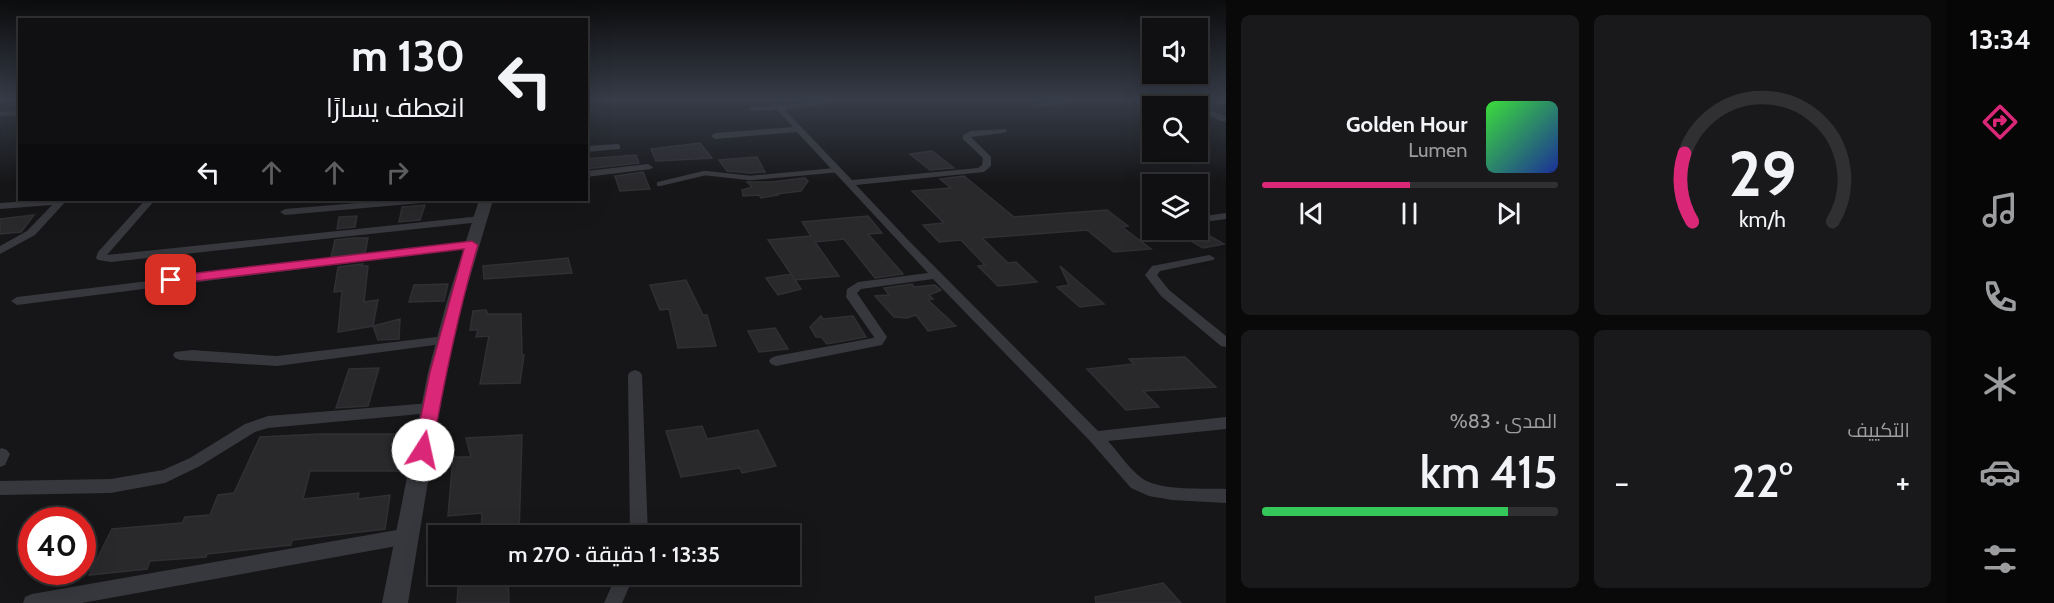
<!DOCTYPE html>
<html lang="ar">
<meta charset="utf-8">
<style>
:root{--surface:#101012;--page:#19191b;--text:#f1f3f6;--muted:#9c9d9f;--line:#303032;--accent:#db2777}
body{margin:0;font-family:Cabin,Cairo,sans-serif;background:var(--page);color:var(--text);direction:rtl;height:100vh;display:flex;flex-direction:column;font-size:22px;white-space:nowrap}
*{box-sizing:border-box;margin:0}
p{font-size:20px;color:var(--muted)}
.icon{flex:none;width:33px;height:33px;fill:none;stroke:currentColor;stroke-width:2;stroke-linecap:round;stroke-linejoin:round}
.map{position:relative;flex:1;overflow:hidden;direction:ltr}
.panel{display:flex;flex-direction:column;gap:15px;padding:15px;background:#09090a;width:720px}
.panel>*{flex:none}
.guide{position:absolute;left:18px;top:18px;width:570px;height:183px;border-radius:0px;box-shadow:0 6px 24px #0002,0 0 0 2px var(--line);direction:rtl;background:#101012;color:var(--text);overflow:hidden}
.controls{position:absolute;left:1142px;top:18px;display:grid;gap:12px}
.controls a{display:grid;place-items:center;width:66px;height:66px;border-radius:0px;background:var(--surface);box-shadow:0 6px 24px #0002,0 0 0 2px var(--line);font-size:30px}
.speed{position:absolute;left:18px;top:507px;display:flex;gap:12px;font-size:30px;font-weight:700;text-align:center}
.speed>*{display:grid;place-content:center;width:78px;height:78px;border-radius:50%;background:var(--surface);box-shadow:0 6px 24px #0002,0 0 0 2px var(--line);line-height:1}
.speed .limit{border:9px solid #d22;background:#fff;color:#111}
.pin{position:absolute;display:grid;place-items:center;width:51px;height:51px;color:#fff;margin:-26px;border-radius:12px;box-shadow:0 3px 9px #0006}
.me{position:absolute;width:66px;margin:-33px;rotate:10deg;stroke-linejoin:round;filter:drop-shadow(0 0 4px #0008)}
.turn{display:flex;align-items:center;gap:21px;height:126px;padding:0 24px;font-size:27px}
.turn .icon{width:78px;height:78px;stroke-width:2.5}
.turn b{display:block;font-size:42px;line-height:51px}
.lanes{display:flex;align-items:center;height:57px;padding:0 24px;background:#0003;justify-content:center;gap:30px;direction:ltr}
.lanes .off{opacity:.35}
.big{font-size:45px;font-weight:600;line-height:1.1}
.panel .widget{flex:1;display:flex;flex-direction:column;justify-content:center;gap:9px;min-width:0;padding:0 21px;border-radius:9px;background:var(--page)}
.panel .dial{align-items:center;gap:0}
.dial svg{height:156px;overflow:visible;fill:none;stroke:var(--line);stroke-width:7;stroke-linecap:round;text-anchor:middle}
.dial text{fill:var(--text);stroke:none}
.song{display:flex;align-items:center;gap:18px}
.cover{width:72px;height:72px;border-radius:9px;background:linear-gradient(135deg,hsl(120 70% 55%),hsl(230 70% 35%))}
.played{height:6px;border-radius:3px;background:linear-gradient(90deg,var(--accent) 50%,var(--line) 50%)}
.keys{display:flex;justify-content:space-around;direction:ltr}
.heat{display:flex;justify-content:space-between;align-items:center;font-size:33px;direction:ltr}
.charge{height:9px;border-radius:4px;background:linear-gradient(90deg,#34c759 83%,var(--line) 0)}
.panel .tiles{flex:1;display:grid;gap:15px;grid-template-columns:repeat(2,1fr)}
.trip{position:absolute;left:428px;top:525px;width:372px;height:60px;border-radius:0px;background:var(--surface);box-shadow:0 6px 24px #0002,0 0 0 2px var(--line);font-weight:600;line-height:60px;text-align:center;direction:rtl}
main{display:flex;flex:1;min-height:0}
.tabs{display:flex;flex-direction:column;width:108px;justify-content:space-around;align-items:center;background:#060607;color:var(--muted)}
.tabs .icon{width:42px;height:42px}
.tabs .current{color:var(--accent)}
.tabs b{font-size:27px;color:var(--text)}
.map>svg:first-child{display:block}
.building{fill:#29292c;stroke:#303034;stroke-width:1.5}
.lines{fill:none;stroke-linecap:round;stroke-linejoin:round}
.service{stroke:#37383d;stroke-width:4.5}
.minor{fill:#37383d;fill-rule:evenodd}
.tertiary{fill:#37383d;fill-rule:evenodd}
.route{fill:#db2777;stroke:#8e194d;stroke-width:1.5}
</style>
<main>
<nav class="tabs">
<b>13:34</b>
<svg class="icon current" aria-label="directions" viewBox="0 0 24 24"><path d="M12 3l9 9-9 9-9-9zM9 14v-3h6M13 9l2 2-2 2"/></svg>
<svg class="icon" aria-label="music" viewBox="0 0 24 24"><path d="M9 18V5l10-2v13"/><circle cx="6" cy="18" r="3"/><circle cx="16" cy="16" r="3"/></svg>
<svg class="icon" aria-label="phone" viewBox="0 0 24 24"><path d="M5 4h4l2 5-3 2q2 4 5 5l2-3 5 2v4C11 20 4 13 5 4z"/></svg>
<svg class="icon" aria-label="climate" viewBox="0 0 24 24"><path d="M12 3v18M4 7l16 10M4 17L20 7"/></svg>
<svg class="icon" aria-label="car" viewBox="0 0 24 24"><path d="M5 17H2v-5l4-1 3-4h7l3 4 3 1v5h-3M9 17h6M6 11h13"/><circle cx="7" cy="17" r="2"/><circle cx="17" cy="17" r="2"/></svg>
<svg class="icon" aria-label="filters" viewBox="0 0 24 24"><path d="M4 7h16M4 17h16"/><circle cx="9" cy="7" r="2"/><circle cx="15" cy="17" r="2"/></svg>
</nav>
<section class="panel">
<div class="tiles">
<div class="widget dial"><svg viewBox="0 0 100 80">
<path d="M14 69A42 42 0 1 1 86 69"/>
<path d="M14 69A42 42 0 0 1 10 34" stroke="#db2777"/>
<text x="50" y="56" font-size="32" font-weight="700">29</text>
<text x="50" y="72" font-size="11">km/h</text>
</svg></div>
<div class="widget">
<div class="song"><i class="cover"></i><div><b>Golden Hour</b><p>Lumen</p></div></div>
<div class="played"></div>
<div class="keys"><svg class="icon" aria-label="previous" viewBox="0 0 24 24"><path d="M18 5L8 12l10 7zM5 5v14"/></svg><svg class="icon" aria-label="pause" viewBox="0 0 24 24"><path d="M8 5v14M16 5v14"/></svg><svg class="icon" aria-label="next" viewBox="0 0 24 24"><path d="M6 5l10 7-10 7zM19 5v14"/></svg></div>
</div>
<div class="widget"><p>التكييف</p>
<div class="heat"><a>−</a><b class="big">22°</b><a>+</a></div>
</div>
<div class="widget"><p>المدى · 83%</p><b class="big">415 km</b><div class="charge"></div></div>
</div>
</section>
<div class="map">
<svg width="1226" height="603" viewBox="0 0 1226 603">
<rect width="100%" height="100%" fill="#161618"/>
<path class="building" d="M 700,143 L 712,158 L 656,161 L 651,149 Z
M 932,151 L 954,168 L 930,170 L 910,154 Z
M 636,155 L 639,163 L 586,169 L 586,159 Z
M 757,157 L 765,172 L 750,173 L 727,171 L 719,160 Z
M 643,172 L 650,189 L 620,191 L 615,176 Z
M 964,176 L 1014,217 L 1107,210 L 1128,226 L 1122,227 L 1151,249 L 1114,252 L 1087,230 L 982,238 L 1008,263 L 1016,262 L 1037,282 L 998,286 L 978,266 L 985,265 L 961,240 L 939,242 L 923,225 L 944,223 L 912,191 L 951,188 L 940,179 Z
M 805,178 L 808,181 L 801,191 L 776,194 L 778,195 L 761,198 L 759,195 L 743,196 L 742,190 L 752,187 L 747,182 L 771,182 Z
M 425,205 L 420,220 L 399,222 L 402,207 Z
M 34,215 L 21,232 L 0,234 L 0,219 Z
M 357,216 L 355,227 L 337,229 L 339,217 Z
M 868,216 L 882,233 L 868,234 L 903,274 L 875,278 L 844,239 L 815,242 L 839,276 L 795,280 L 768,240 L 811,236 L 802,222 Z
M 1172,230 L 1199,230 L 1224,244 L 1203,248 Z
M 353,238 L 368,238 L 365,253 L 331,257 L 335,240 Z
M 568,258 L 572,273 L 484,279 L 483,266 Z
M 363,264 L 362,266 L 368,266 L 364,302 L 378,300 L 373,326 L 338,332 L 342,291 L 334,292 L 338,267 Z
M 1060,266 L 1104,304 L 1080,307 L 1057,287 L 1069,285 Z
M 791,274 L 801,289 L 778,295 L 766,278 Z
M 686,280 L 703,315 L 707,315 L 716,346 L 678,348 L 669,309 L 660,310 L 650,285 Z
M 448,284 L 444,301 L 409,302 L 414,285 Z
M 912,284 L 914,287 L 935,285 L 941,290 L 929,295 L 933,299 L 928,300 L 956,326 L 928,331 L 916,315 L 907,318 L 894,317 L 875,296 L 889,295 L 884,288 Z
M 486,310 L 488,314 L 521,314 L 522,355 L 524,355 L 520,383 L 480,384 L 489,336 L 476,337 L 478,330 L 470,330 L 473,311 Z
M 821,316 L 823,319 L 853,316 L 866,337 L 827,344 L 821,337 L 816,337 L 810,327 Z
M 400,319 L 399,339 L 378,340 L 373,326 Z
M 775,328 L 788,349 L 759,352 L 748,331 Z
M 1185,357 L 1216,387 L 1143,391 L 1159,407 L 1126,410 L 1087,369 L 1134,364 L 1129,359 Z
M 379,368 L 368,406 L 336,408 L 349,369 Z
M 702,426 L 707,439 L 758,430 L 776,466 L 742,473 L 740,468 L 681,477 L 666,431 Z
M 320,434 L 411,434 L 400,471 L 310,471 L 303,499 L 359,493 L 358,499 L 390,495 L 385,529 L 292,540 L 291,545 L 207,554 L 206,557 L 150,561 L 147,569 L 89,575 L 112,529 L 182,523 L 185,517 L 210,515 L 218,495 L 234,493 L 260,437 Z
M 522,435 L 519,536 L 481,536 L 482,513 L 448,516 L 453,457 L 471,457 L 466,438 Z
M 459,574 L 508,574 L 509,603 L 457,603 Z
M 1163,583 L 1181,603 L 1096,603 L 1095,597 Z"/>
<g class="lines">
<path class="service" d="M 659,184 L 705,173 L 750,178 L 838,170"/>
<path class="minor" d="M 630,99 L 627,102 L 586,104 L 586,100 Z
M 768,99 L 776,99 L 781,105 L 834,99 L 856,99 L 785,110 L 852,180 L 978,168 L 982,165 L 983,158 L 963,139 L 963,135 L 971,131 L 1006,129 L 1007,131 L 1003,133 L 971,137 L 991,157 L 991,166 L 984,172 L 856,185 L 910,242 L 1098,431 L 1226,417 L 1226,429 L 1108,441 C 1119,453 1130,470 1143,479 C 1161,491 1205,488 1226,489 L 1226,503 L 1172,500 L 1149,496 L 1131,488 L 1090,441 L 933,279 L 861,289 L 857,293 L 887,337 L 882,345 L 776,366 L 771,364 L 769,361 L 771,358 L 776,356 L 873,338 L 874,337 L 846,297 L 847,289 L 858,282 L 928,273 L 797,132 L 715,139 L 711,136 L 715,133 L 793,127 L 777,110 L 752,111 L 748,109 L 752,107 L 773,106 Z
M 1078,99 L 1117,99 L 1036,107 L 1032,105 L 1036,103 Z
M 1176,99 L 1226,100 L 1226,104 L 1199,105 L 1226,117 L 1226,121 L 1221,121 L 1197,110 L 1197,106 L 1193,106 L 1196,105 Z
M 20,111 L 20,115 L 0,116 L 0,112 Z
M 617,144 L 620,145 L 620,149 L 586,152 L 586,146 Z
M 648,164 L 653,167 L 651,169 L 586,177 L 586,171 Z
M 43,200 L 67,200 L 35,235 L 0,254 L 0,246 L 27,231 L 52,205 L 0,209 L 0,203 Z
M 145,200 L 155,200 L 107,255 L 481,216 L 486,219 L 481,222 L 111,262 L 98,260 L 96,258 L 98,252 Z
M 393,200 L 426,200 L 421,203 L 285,215 L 280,212 L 285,209 Z
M 1226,213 L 1226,219 L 1197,223 L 1197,217 Z
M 472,242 L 476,243 L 477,245 L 476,247 L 17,305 L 11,301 L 17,297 Z
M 1209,255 L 1215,258 L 1213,260 L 1160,271 L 1157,275 L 1169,290 L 1226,336 L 1226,347 L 1221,346 L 1161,296 L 1145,275 L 1152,266 Z
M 445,336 L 450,337 L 451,340 L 450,343 L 277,366 L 180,360 L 175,358 L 173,355 L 175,352 L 192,350 L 277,356 Z
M 635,370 L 640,372 L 642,375 L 648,536 L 630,536 L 628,375 L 630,372 Z
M 431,403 L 436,404 L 438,408 L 436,412 L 431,413 L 268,428 L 255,432 L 200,466 L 165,483 L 111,493 L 0,495 L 0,481 L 111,479 L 163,470 L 190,458 L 245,424 L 268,416 Z
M 2,448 L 7,450 L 10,454 L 5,465 L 0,467 L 0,449 Z
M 408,528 L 414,531 L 417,536 L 414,541 L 408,544 L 82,603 L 23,603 L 25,597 L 32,594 Z
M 617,574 L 635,574 L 622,603 L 604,603 Z"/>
<path class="tertiary" d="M 479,200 L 493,200 L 462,304 L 446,372 L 408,603 L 382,603 L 428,372 L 446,304 Z"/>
</g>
<linearGradient id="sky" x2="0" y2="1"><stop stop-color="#0c0c0d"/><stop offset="0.54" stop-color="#363c48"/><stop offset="1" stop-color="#363c48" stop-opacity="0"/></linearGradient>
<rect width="1226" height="184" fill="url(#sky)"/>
<path class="route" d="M 472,241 L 478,245 C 458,313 444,381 432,450 L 429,455 L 423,457 L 417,455 L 414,450 L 430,372 L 464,249 L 171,284 L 165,280 L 171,276 Z"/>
</svg>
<div class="controls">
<a><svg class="icon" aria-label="sound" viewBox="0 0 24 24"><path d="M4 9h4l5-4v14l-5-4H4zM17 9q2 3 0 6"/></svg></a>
<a><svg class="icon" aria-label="search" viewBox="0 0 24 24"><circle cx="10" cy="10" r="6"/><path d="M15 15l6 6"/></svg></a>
<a><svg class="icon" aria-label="layers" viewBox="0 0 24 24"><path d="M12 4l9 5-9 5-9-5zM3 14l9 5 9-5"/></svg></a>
</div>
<div class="speed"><div class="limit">40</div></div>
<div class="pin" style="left:171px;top:280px;background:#d93025"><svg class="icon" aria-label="arrive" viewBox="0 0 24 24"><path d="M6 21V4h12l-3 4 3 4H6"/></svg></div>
<svg class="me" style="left:423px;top:450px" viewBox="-20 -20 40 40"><circle r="19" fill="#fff"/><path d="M0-13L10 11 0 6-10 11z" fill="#db2777"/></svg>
<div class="trip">13:35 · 1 دقيقة · 270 m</div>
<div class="guide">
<div class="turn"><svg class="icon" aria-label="left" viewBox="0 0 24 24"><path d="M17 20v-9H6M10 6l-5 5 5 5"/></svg><div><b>130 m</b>انعطف يسارًا</div></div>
<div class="lanes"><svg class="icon" aria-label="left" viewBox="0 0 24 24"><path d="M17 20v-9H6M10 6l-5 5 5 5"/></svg><svg class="icon off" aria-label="ahead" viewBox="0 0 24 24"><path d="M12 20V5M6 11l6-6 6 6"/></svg><svg class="icon off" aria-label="ahead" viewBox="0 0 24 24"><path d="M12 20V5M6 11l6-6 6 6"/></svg><svg class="icon off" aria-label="right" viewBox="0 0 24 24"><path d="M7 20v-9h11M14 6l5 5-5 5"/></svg></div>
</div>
</div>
</main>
